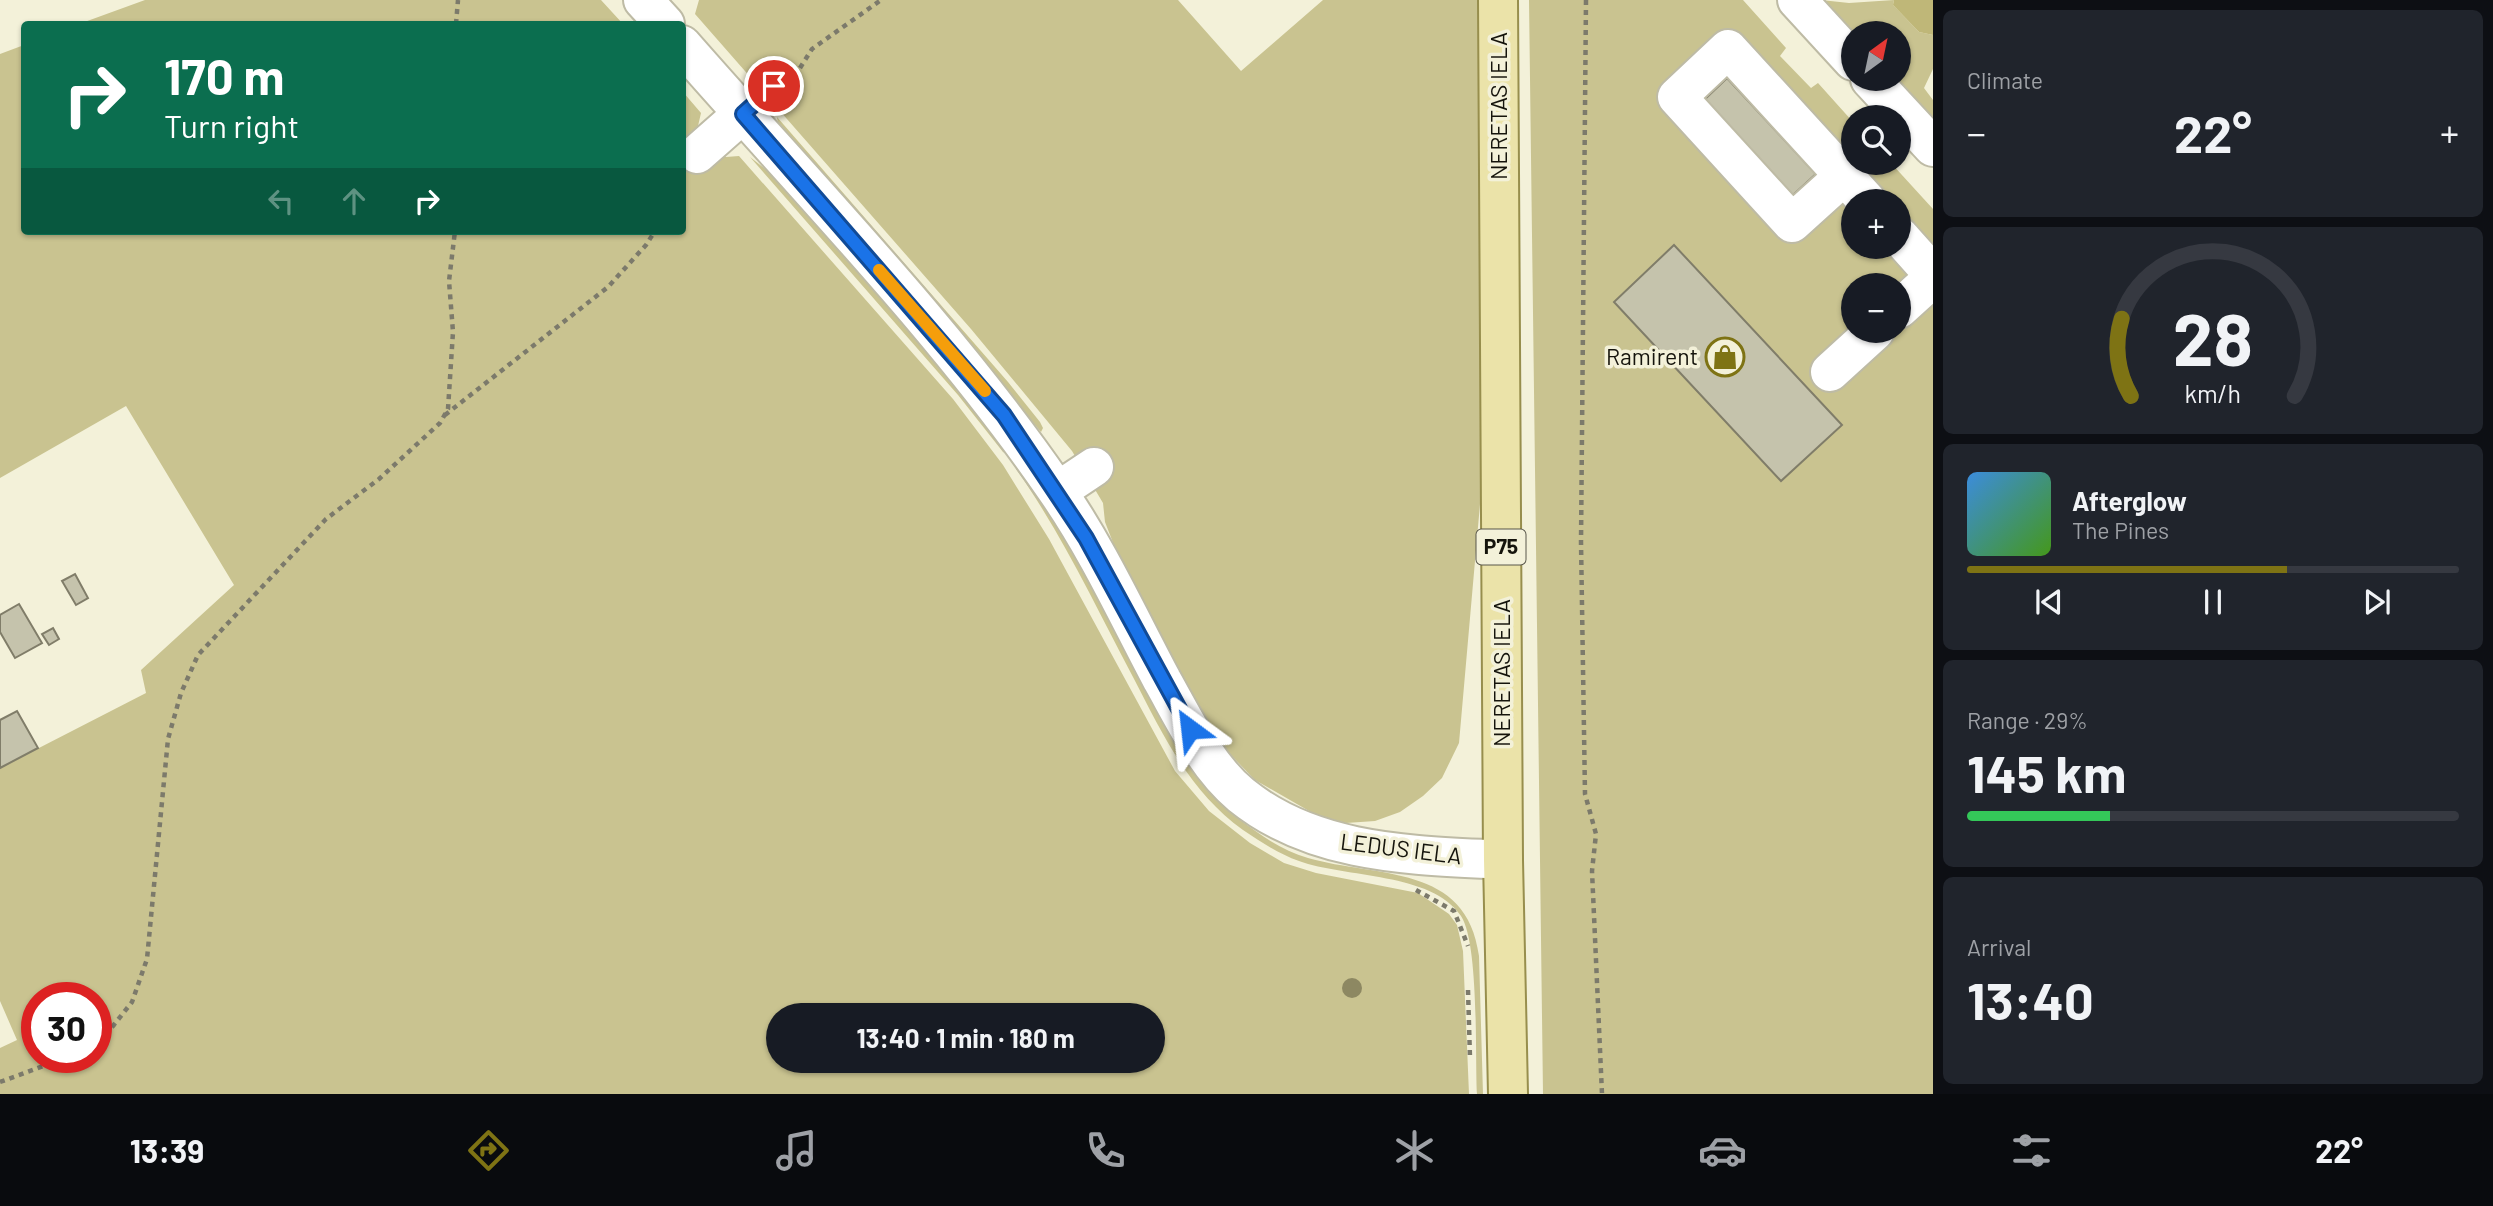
<!DOCTYPE html>
<meta charset="utf-8">
<style>
:root{--surface:#171b24;--page:#20242c;--text:#f1f3f6;--muted:#9ea1a6;--line:#363941;--accent:#7e7314}
body{margin:0;font-family:Barlow,sans-serif;background:var(--page);color:var(--text);height:100vh;display:flex;flex-direction:column;font-size:26px;white-space:nowrap}
*{box-sizing:border-box;margin:0}
p{font-size:23px;color:var(--muted)}
.icon{flex:none;width:38px;height:38px;fill:none;stroke:currentColor;stroke-width:2;stroke-linecap:round;stroke-linejoin:round}
.map{position:relative;flex:1;overflow:hidden}
.sheet{display:flex;flex-direction:column;gap:10px;padding:10px;background:#0d0f14;width:560px}
.sheet>*{flex:none}
.guide{position:absolute;left:21px;top:21px;width:665px;height:214px;border-radius:7px;box-shadow:0 2px 5px #0004;background:#0b6e4f;color:#fff;overflow:hidden}
.needle{width:46px;rotate:33deg}
.tools{position:absolute;left:1841px;top:21px;display:grid;gap:14px}
.tools a{display:grid;place-items:center;width:70px;height:70px;border-radius:50%;background:var(--surface);box-shadow:0 2px 5px #0004;font-size:35px}
.speed{position:absolute;left:21px;top:982px;display:flex;gap:14px;font-size:35px;font-weight:700;text-align:center}
.speed>*{display:grid;place-content:center;width:91px;height:91px;border-radius:50%;background:var(--surface);box-shadow:0 2px 5px #0004;line-height:1}
.speed .limit{border:10px solid #d22;background:#fff;color:#111}
.pin{position:absolute;display:grid;place-items:center;width:60px;height:60px;color:#fff;margin:-30px;border:4px solid #fff;border-radius:50%;box-shadow:0 2px 7px #0007}
.me{position:absolute;width:77px;margin:-38px;rotate:330deg;stroke-linejoin:round;filter:drop-shadow(0 0 5px #0008)}
.turn{display:flex;align-items:center;gap:24px;height:147px;padding:0 28px;font-size:32px}
.turn .icon{width:91px;height:91px;stroke-width:2.5}
.turn b{display:block;font-size:49px;line-height:60px}
.lanes{display:flex;align-items:center;height:66px;padding:0 28px;background:#0003;justify-content:center;gap:35px;direction:ltr}
.lanes .off{opacity:.35}
.big{font-size:52px;font-weight:700;line-height:1.1}
.sheet .widget{flex:1;display:flex;flex-direction:column;justify-content:center;gap:10px;min-width:0;padding:0 24px;border-radius:10px;background:var(--page)}
.sheet .dial{align-items:center;gap:0}
.dial svg{height:182px;overflow:visible;fill:none;stroke:var(--line);stroke-width:7;stroke-linecap:round;text-anchor:middle}
.dial text{fill:var(--text);stroke:none}
.song{display:flex;align-items:center;gap:21px}
.cover{width:84px;height:84px;border-radius:10px;background:linear-gradient(135deg,hsl(210 70% 55%),hsl(100 70% 35%))}
.played{height:7px;border-radius:4px;background:linear-gradient(90deg,var(--accent) 65%,var(--line) 65%)}
.keys{display:flex;justify-content:space-around;direction:ltr}
.heat{display:flex;justify-content:space-between;align-items:center;font-size:38px;direction:ltr}
.charge{height:10px;border-radius:5px;background:linear-gradient(90deg,#34c759 29%,var(--line) 0)}
.trip{position:absolute;left:766px;top:1003px;width:399px;height:70px;border-radius:35px;background:var(--surface);box-shadow:0 2px 5px #0004;font-weight:700;line-height:70px;text-align:center}
.tab-bar{display:flex;height:112px;justify-content:space-around;align-items:center;background:#090b0e;color:var(--muted)}
.tab-bar .icon{width:49px;height:49px}
.tab-bar .selected{color:var(--accent)}
.tab-bar b{font-size:32px;color:var(--text)}
main{display:flex;flex:1;min-height:0}
.map>svg:first-child{display:block}
.green{fill:#c9c390;fill-rule:evenodd}
.forest{fill:#bfb778}
.building{fill:#c5c3ac;stroke:#807d69;stroke-width:2}
.lines{fill:none;stroke-linecap:round;stroke-linejoin:round}
.minor-casing{stroke:#bebba5;stroke-width:42}
.major-casing{stroke:#978e4d;stroke-width:42}
.path{stroke:#7c7a6b;stroke-width:4.5;stroke-dasharray:5 5;stroke-linecap:butt}
.minor{stroke:#fff;stroke-width:38}
.major{stroke:#ebe3a9;stroke-width:38}
.tree{fill:#8d8862}
.route-casing{stroke:#114b97;stroke-width:18}
.route{stroke:#1a73e8;stroke-width:12}
.slow{stroke:#f59e0b;stroke-width:12}
.labels{text-anchor:middle;stroke-width:7;stroke-linejoin:round;paint-order:stroke}
.shield{fill:#f3f1d9;stroke:#58564a;stroke-width:2}
.shield-label{font-size:21px;font-weight:bold;fill:#15140c}
.street-label{font-size:23px;fill:#15140c;stroke:#f3f1d9}
.poi-label{font-size:23px;fill:#15140c;stroke:#f3f1d9;text-anchor:end}
</style>
<main>
<div class="map">
<svg width="1933" height="1094" viewBox="0 0 1933 1094">
<rect width="100%" height="100%" fill="#f3f1d9"/>
<path class="green" d="M 145,0 L 601,0 L 623,24 L 79,24 Z
M 699,0 L 1178,0 L 1241,71 L 1323,0 L 1478,0 L 1483,470 L 1459,743 L 1442,778 L 1423,796 L 1400,812 L 1375,821 L 1346,823 L 1316,815 L 1255,780 L 1225,749 L 1205,718 L 1119,558 L 1105,522 L 1103,503 L 1072,451 L 971,329 L 695,14 Z
M 1529,0 L 1743,0 L 1786,48 L 1780,56 L 1811,88 L 1818,83 L 1853,122 L 1853,163 L 1891,163 L 1933,209 L 1933,1094 L 1543,1094 ZM 1853,201 L 1899,201 L 1899,247 L 1853,247 ZM 1853,285 L 1899,285 L 1899,331 L 1853,331 Z
M 1821,0 L 1849,3 L 1894,0 L 1893,5 L 1919,32 L 1933,35 L 1933,69 L 1924,88 L 1933,100 L 1933,124 L 1893,79 L 1899,79 L 1899,33 L 1853,33 Z
M 24,45 L 24,231 L 682,231 L 683,92 L 701,113 L 698,126 L 726,157 L 739,156 L 953,399 L 1003,465 L 1049,539 L 1175,771 L 1209,811 L 1250,843 L 1284,863 L 1316,873 L 1418,893 L 1449,914 L 1457,925 L 1463,951 L 1469,1094 L 0,1094 L 0,1048 L 17,1040 L 0,1001 L 0,768 L 146,693 L 141,670 L 234,585 L 126,406 L 0,478 L 0,54 ZM 37,998 L 96,998 L 96,1057 L 37,1057 ZM 779,1015 L 1153,1015 L 1153,1060 L 779,1060 Z
M 777,117 L 1008,382 L 1040,422 L 1043,428 L 1041,432 L 778,124 Z
M 750,157 L 779,180 L 969,397 L 1009,455 L 1003,452 L 958,395 Z
M 1015,463 C 1057,523 1091,585 1125,650 C 1158,711 1184,775 1239,819 C 1260,835 1283,851 1308,858 C 1377,878 1467,863 1479,956 L 1483,1094 L 1477,1094 C 1475,1055 1479,943 1461,916 C 1432,872 1345,878 1299,861 C 1279,854 1261,842 1243,830 C 1189,791 1163,735 1133,677 C 1096,607 1062,534 1016,469 Z"/>
<path class="forest" d="M 1894,0 L 1933,0 L 1933,35 L 1919,32 L 1893,5 Z"/>
<path class="building" d="M 1727,78 L 1816,174 L 1792,196 L 1704,100 Z
M 1674,245 L 1842,425 L 1781,481 L 1614,302 Z
M 75,574 L 88,598 L 76,605 L 62,581 Z
M 19,604 L 42,643 L 15,658 L 0,632 L 0,615 Z
M 53,628 L 59,639 L 49,645 L 42,634 Z
M 17,711 L 38,748 L 0,768 L 0,720 Z"/>
<g class="lines">
<defs>
<path id="minor" d="M 643,0 L 665,24
M 1797,0 L 1853,61
M 682,45 C 808,189 947,331 1055,488 C 1097,548 1128,616 1162,680 C 1184,719 1206,766 1241,795 C 1315,855 1413,855 1503,860
M 1870,79 L 1933,147
M 697,154 L 774,86
M 1844,176 L 1792,223 L 1677,97 L 1728,49 L 1867,201
M 1899,236 L 1933,274
M 1899,309 L 1933,278
M 1830,372 L 1875,331
M 1058,491 L 1094,467"/>
<path id="major" d="M 1498,0 L 1503,860 L 1508,1094"/>
</defs>
<use href="#minor" class="minor-casing"/>
<use href="#major" class="major-casing"/>
<path class="path" d="M 1586,0 L 1581,542 L 1585,794 L 1596,834 L 1592,871 L 1602,1094
M 456,24 L 458,0
M 800,68 L 812,49 L 881,0
M 445,415 L 608,287 L 646,245 L 655,231
M 1416,890 L 1454,911 L 1468,946
M 1468,990 L 1470,1058
M 96,1039 L 113,1026 L 132,1002 L 147,959 L 168,739 L 181,693 L 198,655 L 326,519 L 379,479 L 440,423 L 448,409 L 453,332 L 449,281 L 455,231
M 0,1082 L 68,1057"/>
<use href="#minor" class="minor"/>
<use href="#major" class="major"/>
</g>
<circle class="tree" cx="1352" cy="988" r="10"/>
<g class="lines">
<defs>
<path id="route" d="M 774,86 L 743,114 L 1004,415 L 1086,538 L 1190,729"/>
</defs>
<use href="#route" class="route-casing"/>
<use href="#route" class="route"/>
<path class="slow" d="M 879,270 L 985,391"/>
</g>
<defs>
<symbol id="shop-ring" viewBox="-11 -11 22 22"><circle r="9.5" fill="#f3f1d9" stroke="#7e7314" stroke-width="1.5"/><path d="M-5-2.5h2.3a2.7 3.5 0 0 1 5.4 0H5L5.5 6h-11ZM-1.5-2.5h3a1.5 2.3 0 0 0-3 0Z" fill="#7e7314"/></symbol>
</defs>
<g fill-rule="evenodd">
<use href="#shop-ring" x="1703" y="335" width="44" height="44"/>
</g>
<g class="labels">
<rect class="shield" x="1476.5" y="529.5" width="49" height="35" rx="5"/>
<g class="shield-label">
<text x="1501" y="554">P75</text>
</g>
<g class="street-label">
<text transform="translate(1499 106) rotate(-90)" y="8">NERETAS IELA</text>
<text transform="translate(1502 673) rotate(-90)" y="8">NERETAS IELA</text>
<text transform="translate(1401 849) rotate(7)" y="8">LEDUS IELA</text>
</g>
<g class="poi-label">
<text x="1698" y="365">Ramirent</text>
</g>
</g>
</svg>
<div class="tools">
<a><svg class="needle" viewBox="-14 -14 28 28"><path d="M0-13l5 13h-10z" fill="#e53935"/><path d="M0 13l5-13h-10z" fill="#9ea1a6"/></svg></a>
<a><svg class="icon" aria-label="search" viewBox="0 0 24 24"><circle cx="10" cy="10" r="6"/><path d="M15 15l6 6"/></svg></a>
<a>+</a>
<a>−</a>
</div>
<div class="speed"><div class="limit">30</div></div>
<div class="pin" style="left:774px;top:86px;background:#d93025"><svg class="icon" aria-label="arrive" viewBox="0 0 24 24"><path d="M6 21V4h12l-3 4 3 4H6"/></svg></div>
<svg class="me" style="left:1190px;top:729px" viewBox="-20 -20 40 40"><path d="M0-17L14 15 0 8-14 15z" fill="#1a73e8" stroke="#fff" stroke-width="4"/></svg>
<div class="trip">13:40 · 1 min · 180 m</div>
<div class="guide">
<div class="turn"><svg class="icon" aria-label="right" viewBox="0 0 24 24"><path d="M7 20v-9h11M14 6l5 5-5 5"/></svg><div><b>170 m</b>Turn right</div></div>
<div class="lanes"><svg class="icon off" aria-label="left" viewBox="0 0 24 24"><path d="M17 20v-9H6M10 6l-5 5 5 5"/></svg><svg class="icon off" aria-label="ahead" viewBox="0 0 24 24"><path d="M12 20V5M6 11l6-6 6 6"/></svg><svg class="icon" aria-label="right" viewBox="0 0 24 24"><path d="M7 20v-9h11M14 6l5 5-5 5"/></svg></div>
</div>
</div>
<section class="sheet">
<div class="widget"><p>Climate</p>
<div class="heat"><a>−</a><b class="big">22°</b><a>+</a></div>
</div>
<div class="widget dial"><svg viewBox="0 0 100 80">
<path d="M14 69A42 42 0 1 1 86 69"/>
<path d="M14 69A42 42 0 0 1 10 35" stroke="#7e7314"/>
<text x="50" y="56" font-size="32" font-weight="700">28</text>
<text x="50" y="72" font-size="11">km/h</text>
</svg></div>
<div class="widget">
<div class="song"><i class="cover"></i><div><b>Afterglow</b><p>The Pines</p></div></div>
<div class="played"></div>
<div class="keys"><svg class="icon" aria-label="previous" viewBox="0 0 24 24"><path d="M18 5L8 12l10 7zM5 5v14"/></svg><svg class="icon" aria-label="pause" viewBox="0 0 24 24"><path d="M8 5v14M16 5v14"/></svg><svg class="icon" aria-label="next" viewBox="0 0 24 24"><path d="M6 5l10 7-10 7zM19 5v14"/></svg></div>
</div>
<div class="widget"><p>Range · 29%</p><b class="big">145 km</b><div class="charge"></div></div>
<div class="widget"><p>Arrival</p><b class="big">13:40</b></div>
</section>
</main>
<nav class="tab-bar">
<b>13:39</b>
<svg class="icon selected" aria-label="directions" viewBox="0 0 24 24"><path d="M12 3l9 9-9 9-9-9zM9 14v-3h6M13 9l2 2-2 2"/></svg>
<svg class="icon" aria-label="music" viewBox="0 0 24 24"><path d="M9 18V5l10-2v13"/><circle cx="6" cy="18" r="3"/><circle cx="16" cy="16" r="3"/></svg>
<svg class="icon" aria-label="phone" viewBox="0 0 24 24"><path d="M5 4h4l2 5-3 2q2 4 5 5l2-3 5 2v4C11 20 4 13 5 4z"/></svg>
<svg class="icon" aria-label="climate" viewBox="0 0 24 24"><path d="M12 3v18M4 7l16 10M4 17L20 7"/></svg>
<svg class="icon" aria-label="car" viewBox="0 0 24 24"><path d="M5 17H2v-5l4-1 3-4h7l3 4 3 1v5h-3M9 17h6M6 11h13"/><circle cx="7" cy="17" r="2"/><circle cx="17" cy="17" r="2"/></svg>
<svg class="icon" aria-label="filters" viewBox="0 0 24 24"><path d="M4 7h16M4 17h16"/><circle cx="9" cy="7" r="2"/><circle cx="15" cy="17" r="2"/></svg>
<b>22°</b>
</nav>
